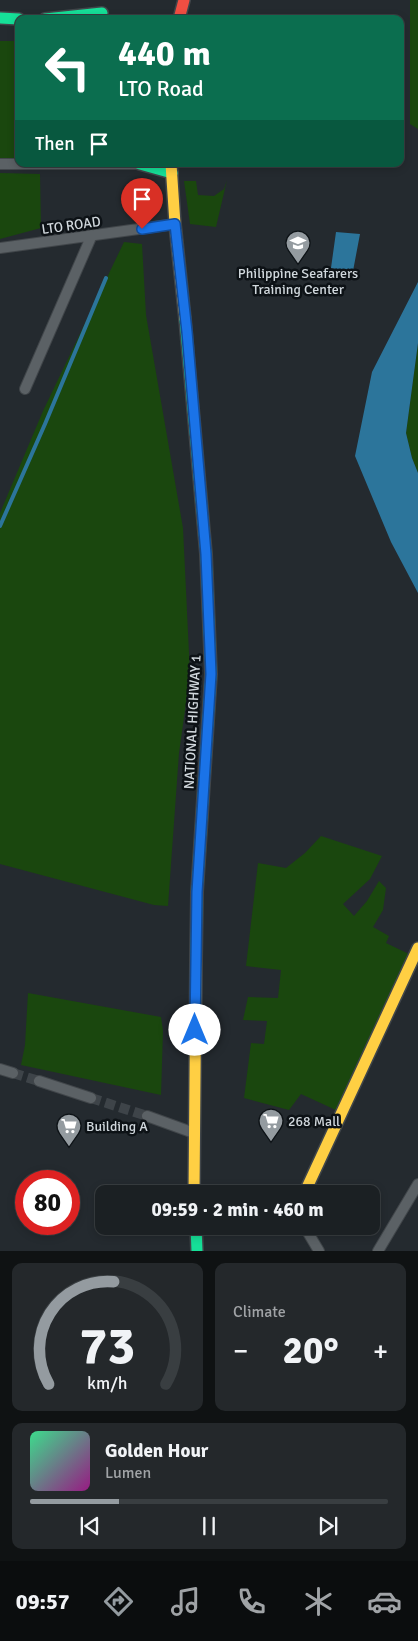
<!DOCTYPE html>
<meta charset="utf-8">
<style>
:root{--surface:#1b2023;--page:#24282b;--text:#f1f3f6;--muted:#a0a3a6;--line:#393e41;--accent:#949ba0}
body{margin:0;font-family:Signika,sans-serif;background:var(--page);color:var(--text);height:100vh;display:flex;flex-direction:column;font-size:19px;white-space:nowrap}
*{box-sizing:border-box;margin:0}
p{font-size:16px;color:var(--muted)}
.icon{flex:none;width:28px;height:28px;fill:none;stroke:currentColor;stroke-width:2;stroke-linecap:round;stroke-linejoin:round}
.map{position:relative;height:1251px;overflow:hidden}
.details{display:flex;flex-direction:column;gap:12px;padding:12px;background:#0f1213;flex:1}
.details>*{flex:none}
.hud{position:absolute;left:15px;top:15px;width:389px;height:152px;border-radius:10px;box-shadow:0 2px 8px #0003,0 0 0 1px var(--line);background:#0b6e4f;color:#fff;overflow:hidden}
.speed{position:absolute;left:15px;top:1170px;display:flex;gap:10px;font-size:25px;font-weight:700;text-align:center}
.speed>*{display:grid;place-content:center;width:65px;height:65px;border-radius:50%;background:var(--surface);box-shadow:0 2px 8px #0003,0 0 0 1px var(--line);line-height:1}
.speed .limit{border:8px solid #d22;background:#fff;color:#111}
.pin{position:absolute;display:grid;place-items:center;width:42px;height:42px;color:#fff;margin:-51px -21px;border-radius:50% 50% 50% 0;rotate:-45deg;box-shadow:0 0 5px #0007}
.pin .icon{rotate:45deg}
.me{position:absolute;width:55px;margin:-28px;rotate:0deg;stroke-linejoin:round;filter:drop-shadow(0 0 4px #0008)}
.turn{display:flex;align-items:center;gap:18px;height:105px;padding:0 20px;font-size:22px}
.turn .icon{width:65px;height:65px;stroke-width:2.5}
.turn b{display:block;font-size:35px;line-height:42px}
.then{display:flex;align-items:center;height:48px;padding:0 20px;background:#0003;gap:10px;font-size:19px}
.big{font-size:38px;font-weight:700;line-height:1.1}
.details .tile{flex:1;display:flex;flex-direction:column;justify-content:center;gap:8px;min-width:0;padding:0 18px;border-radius:10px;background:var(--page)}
.details .dial{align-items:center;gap:0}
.dial svg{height:130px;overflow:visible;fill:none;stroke:var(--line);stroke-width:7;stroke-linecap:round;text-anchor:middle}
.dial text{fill:var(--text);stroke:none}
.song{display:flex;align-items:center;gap:15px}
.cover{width:60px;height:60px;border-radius:8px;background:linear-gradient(135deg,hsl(150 70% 55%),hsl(310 70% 35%))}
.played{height:5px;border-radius:2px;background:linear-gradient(90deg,var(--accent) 25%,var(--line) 25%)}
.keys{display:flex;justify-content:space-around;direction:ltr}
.heat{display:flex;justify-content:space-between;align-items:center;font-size:28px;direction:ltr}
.details .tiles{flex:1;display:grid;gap:12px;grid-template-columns:1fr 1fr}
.tile:last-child{grid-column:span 2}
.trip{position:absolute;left:95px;top:1185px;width:285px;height:50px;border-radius:10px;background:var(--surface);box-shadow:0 2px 8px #0003,0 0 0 1px var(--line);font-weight:700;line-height:50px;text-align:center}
.tabs{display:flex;height:80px;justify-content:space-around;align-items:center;background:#0b0d0e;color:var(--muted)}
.tabs .icon{width:35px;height:35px}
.tabs .selected{color:var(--accent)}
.tabs b{font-size:22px;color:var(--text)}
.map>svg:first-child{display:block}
.green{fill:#1a470e}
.water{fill:#2c759b}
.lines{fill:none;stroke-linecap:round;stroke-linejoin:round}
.stream{stroke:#2c759b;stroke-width:4}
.street-tunnel{stroke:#3e4449;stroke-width:10;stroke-dasharray:10 5;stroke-linecap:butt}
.street-casing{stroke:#41464a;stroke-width:12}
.fast-casing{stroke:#41464a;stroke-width:14}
.slow-casing{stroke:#41464a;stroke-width:14}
.jam-casing{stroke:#41464a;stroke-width:14}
.street{stroke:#5b6165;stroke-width:10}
.fast{stroke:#16e098;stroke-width:11}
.slow{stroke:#ffcf43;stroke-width:11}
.jam{stroke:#f24e42;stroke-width:11}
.route-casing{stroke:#114b97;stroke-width:12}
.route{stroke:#1a73e8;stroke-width:9}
.labels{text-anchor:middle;stroke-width:5;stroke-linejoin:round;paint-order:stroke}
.street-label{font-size:14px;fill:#d1d8dd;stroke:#0d1216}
.poi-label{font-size:14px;fill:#d1d8dd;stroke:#0d1216;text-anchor:start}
</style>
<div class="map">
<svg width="418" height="1251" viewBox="0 0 418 1251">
<rect width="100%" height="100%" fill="#242a2f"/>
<path class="green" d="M 410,0 L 418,0 L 418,129 L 410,124 Z
M 0,41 L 17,41 L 19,44 L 19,162 L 0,164 Z
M 0,173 L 40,174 L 41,228 L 0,239 Z
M 227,180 L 216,227 L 190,224 L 184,181 L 196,181 L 198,195 L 214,196 L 224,189 Z
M 124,242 L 142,244 L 146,315 L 183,528 L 190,674 L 179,753 L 168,906 L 154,905 L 0,864 L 0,513 L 43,411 Z
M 418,343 L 418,473 L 412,458 L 406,433 Z
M 321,836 L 382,856 L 370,879 L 343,904 L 354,916 L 367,901 L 379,881 L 386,888 L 383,910 L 373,927 L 389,936 L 386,943 L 411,955 L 338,1111 L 301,1094 L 289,1110 L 244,1098 L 251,1043 L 264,1044 L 267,1021 L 243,1020 L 248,997 L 278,998 L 281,970 L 246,966 L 258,863 L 286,868 L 305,853 Z
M 28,993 L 161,1017 L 163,1031 L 161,1095 L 21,1065 L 25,1045 Z"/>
<path class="water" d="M 336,232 L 360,234 L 353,271 L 331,268 Z
M 418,282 L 418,343 L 406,433 L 412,458 L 418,473 L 418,593 L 391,542 L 355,456 L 372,372 Z"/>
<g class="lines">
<path class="stream" d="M 0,526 L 45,424 L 106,278"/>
<path class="street-tunnel" d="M 13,1073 L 39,1081
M 91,1098 L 147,1116"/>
<defs>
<path id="street" d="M 0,164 L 140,164
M 0,248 L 175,224
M 25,389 L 92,235
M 0,1069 L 13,1073
M 39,1081 L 91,1098
M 147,1116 L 194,1133
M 304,1226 L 319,1251
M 378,1251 L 418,1184"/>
<path id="fast" d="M 0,18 L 19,19
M 45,19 L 102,13
M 140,164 L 172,173
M 185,319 L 206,554 L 211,674 L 197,892 L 196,962
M 196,1226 L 197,1251"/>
<path id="slow" d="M 171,164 L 175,224 L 185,319
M 194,1194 L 196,962
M 304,1194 L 418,948"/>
<path id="jam" d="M 179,19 L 184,0"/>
</defs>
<use href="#street" class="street-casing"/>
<use href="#fast" class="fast-casing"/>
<use href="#slow" class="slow-casing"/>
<use href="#jam" class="jam-casing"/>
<use href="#street" class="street"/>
<use href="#fast" class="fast"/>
<use href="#slow" class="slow"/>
<use href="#jam" class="jam"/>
</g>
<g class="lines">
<defs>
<path id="route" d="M 142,229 L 175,224 L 187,332 L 206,554 L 211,674 L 197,892 L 195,1030"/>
</defs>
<use href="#route" class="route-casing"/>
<use href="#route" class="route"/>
</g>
<defs>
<symbol id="university-pin" viewBox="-11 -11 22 30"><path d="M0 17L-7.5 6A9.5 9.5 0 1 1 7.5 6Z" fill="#949ba0" stroke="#0d1216"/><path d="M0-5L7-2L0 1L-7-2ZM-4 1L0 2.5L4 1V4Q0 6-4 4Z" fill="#fff"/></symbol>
<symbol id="supermarket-pin" viewBox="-11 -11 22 30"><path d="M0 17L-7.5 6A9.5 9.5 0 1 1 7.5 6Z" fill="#949ba0" stroke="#0d1216"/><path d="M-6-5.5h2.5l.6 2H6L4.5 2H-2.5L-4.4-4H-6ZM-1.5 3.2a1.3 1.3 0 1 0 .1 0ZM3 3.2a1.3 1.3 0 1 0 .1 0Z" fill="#fff"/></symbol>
</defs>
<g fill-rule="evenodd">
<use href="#university-pin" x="284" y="229" width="28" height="38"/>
<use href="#supermarket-pin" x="257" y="1107" width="28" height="38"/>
<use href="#supermarket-pin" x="55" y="1112" width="28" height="38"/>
</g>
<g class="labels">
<g class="street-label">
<text transform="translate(71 225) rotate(-8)" y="5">LTO ROAD</text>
<text transform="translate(192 722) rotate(-87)" y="5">NATIONAL HIGHWAY 1</text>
</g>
<g class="poi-label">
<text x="298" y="278" text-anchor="middle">Philippine Seafarers<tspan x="298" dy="16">Training Center</tspan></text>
<text x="288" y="1126">268 Mall</text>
<text x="86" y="1131">Building A</text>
</g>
</g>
</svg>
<div class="speed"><div class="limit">80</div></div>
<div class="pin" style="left:142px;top:229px;background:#d93025"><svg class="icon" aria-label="arrive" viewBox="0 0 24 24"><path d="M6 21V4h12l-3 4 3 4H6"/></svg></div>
<svg class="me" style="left:195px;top:1030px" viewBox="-20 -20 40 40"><circle r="19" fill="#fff"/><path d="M0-13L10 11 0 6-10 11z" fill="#1a73e8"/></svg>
<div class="trip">09:59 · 2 min · 460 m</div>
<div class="hud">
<div class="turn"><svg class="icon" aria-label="left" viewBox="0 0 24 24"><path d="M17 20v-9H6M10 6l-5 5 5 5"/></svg><div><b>440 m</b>LTO Road</div></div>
<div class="then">Then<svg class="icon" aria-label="arrive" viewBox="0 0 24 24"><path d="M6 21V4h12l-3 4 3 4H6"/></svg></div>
</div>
</div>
<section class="details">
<div class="tiles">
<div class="tile dial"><svg viewBox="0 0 100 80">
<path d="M14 69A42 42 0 1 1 86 69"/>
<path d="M14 69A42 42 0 0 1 54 6" stroke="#949ba0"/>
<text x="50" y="56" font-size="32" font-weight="700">73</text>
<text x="50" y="72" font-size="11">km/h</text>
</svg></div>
<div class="tile"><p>Climate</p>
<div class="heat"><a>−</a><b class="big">20°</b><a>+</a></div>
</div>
<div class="tile">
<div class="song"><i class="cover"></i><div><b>Golden Hour</b><p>Lumen</p></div></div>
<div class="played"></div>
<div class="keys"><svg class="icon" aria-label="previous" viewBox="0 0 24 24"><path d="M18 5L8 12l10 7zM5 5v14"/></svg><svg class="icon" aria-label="pause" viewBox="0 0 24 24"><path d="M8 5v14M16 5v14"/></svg><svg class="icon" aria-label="next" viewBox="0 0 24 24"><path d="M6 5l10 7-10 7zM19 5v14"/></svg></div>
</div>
</div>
</section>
<nav class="tabs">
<b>09:57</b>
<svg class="icon selected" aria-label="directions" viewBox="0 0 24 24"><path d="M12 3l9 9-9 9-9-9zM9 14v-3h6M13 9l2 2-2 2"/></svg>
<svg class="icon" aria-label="music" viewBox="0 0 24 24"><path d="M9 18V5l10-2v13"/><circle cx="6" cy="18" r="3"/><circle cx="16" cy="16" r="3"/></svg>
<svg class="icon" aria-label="phone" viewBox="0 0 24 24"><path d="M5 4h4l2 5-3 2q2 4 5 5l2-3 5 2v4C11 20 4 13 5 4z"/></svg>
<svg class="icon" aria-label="climate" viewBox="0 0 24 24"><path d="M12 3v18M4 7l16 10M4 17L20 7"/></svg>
<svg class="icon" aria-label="car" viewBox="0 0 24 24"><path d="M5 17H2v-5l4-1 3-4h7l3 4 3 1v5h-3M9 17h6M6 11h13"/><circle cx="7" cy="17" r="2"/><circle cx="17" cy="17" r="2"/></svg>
</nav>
